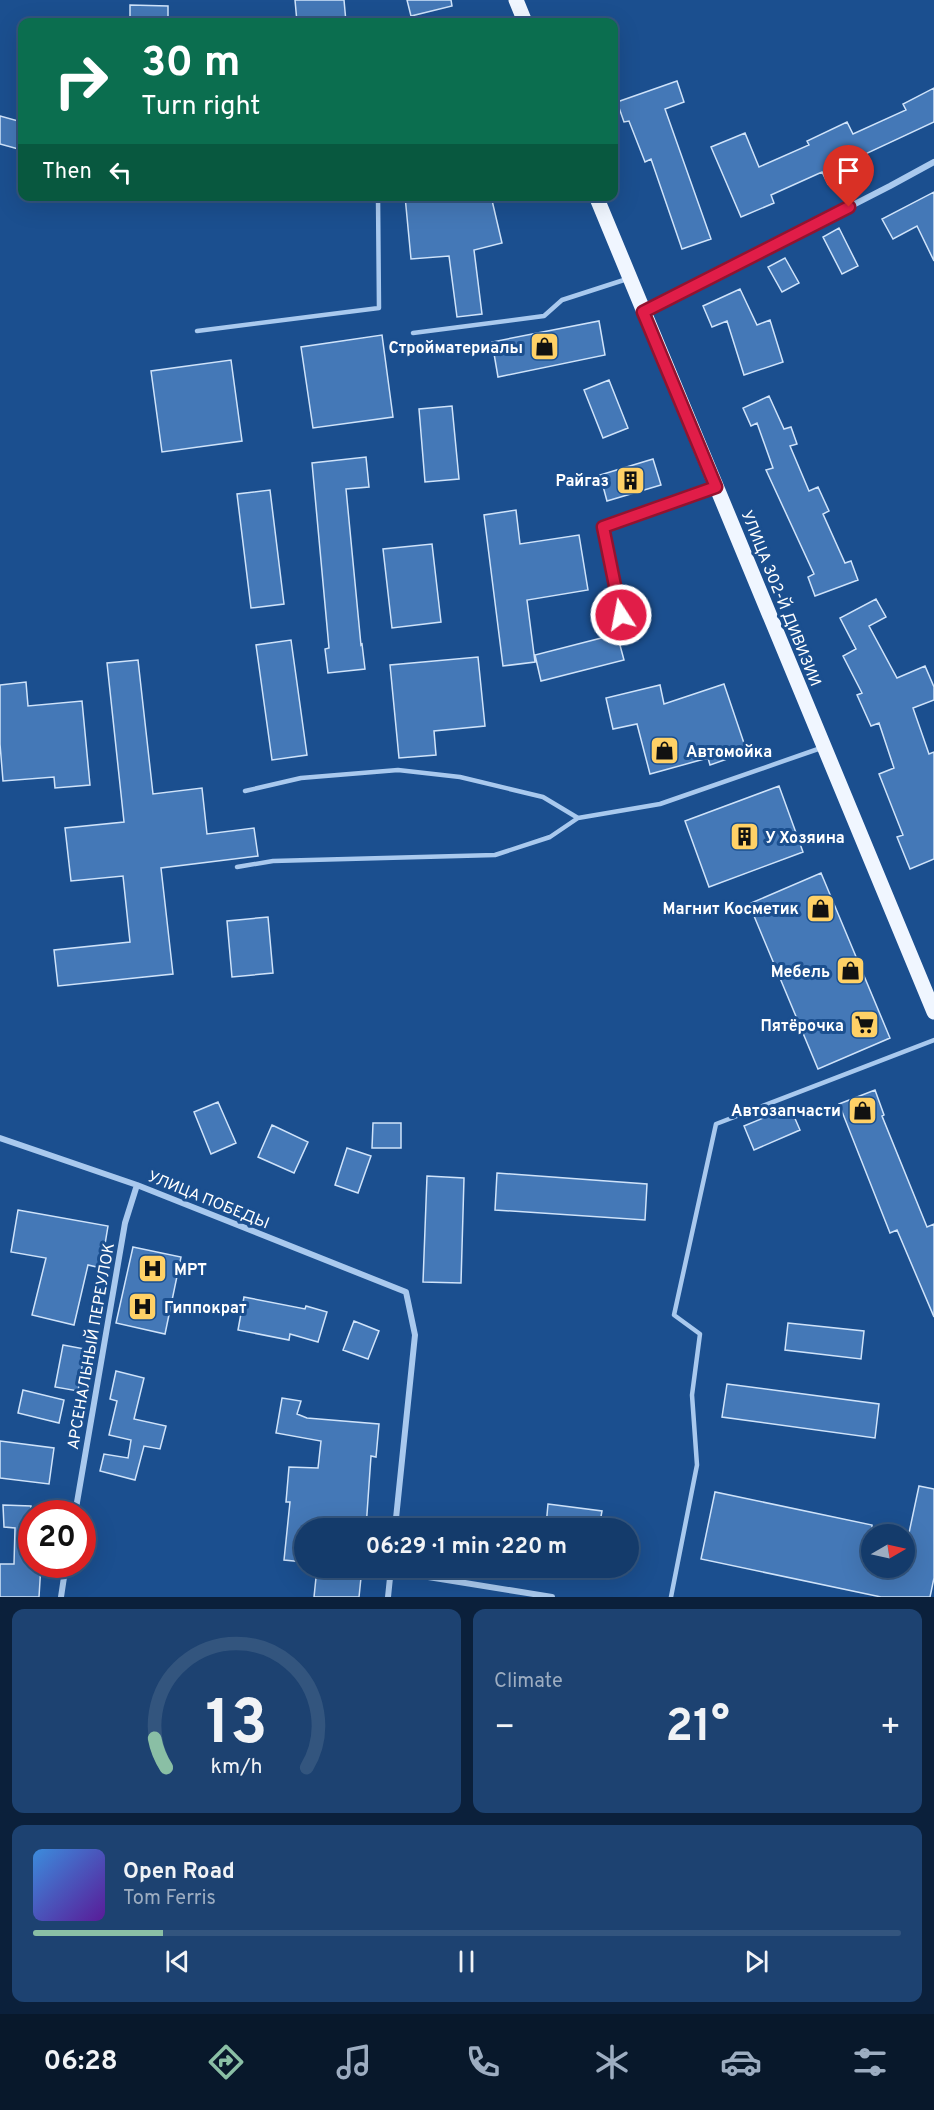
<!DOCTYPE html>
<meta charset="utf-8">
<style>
:root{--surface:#143b6b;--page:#1d4271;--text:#f1f3f6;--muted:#9dadc1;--line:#33557e;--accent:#8abfa5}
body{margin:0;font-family:Overpass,sans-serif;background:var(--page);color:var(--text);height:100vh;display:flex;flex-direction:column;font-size:22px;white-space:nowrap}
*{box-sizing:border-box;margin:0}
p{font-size:20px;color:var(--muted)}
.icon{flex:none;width:33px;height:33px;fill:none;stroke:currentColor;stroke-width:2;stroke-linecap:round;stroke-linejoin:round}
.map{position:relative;height:1597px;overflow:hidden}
.sheet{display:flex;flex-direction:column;gap:12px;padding:12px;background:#0b203b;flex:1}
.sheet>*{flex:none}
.top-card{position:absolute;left:18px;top:18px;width:600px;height:183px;border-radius:12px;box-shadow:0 6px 24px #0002,0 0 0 2px var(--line);background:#0b6e4f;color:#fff;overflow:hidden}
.needle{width:39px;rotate:81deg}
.controls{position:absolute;left:861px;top:1524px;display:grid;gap:12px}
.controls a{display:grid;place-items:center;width:54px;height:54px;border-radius:50%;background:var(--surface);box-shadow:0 6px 24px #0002,0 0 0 2px var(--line);font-size:30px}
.speed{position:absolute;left:18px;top:1500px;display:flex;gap:12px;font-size:30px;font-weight:700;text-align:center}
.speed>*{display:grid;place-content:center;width:78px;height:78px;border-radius:50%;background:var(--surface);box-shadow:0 6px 24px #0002,0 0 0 2px var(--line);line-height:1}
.speed .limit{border:9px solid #d22;background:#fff;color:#111}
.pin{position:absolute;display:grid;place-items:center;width:51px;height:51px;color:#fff;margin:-62px -26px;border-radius:50% 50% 50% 0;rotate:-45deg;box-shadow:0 0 6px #0007}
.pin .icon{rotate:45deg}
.me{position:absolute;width:66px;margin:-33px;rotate:349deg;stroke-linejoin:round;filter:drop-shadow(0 0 4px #0008)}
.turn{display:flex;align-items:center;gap:21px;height:126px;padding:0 24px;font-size:27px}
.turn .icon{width:78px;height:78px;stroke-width:2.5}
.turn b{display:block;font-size:42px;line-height:51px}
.then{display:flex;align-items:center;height:57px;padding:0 24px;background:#0003;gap:12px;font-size:22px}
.big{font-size:45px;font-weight:700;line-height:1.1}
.sheet .tile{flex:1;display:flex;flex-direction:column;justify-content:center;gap:9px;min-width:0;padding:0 21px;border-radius:12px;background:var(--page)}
.sheet .dial{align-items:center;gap:0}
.dial svg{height:156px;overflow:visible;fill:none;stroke:var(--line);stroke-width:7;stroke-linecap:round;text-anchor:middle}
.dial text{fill:var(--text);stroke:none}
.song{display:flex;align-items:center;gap:18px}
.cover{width:72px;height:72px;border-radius:9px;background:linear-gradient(135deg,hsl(210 70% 55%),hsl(270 70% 35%))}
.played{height:6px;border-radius:3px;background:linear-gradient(90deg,var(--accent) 15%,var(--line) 15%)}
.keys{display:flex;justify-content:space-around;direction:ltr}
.heat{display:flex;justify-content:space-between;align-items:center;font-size:33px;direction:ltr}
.sheet .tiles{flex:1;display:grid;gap:12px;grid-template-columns:1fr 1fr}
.tile:last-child{grid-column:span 2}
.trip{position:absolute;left:294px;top:1518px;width:345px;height:60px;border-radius:30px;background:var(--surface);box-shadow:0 6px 24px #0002,0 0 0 2px var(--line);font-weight:700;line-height:60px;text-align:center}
.tab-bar{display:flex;height:96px;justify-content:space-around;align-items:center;background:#08182b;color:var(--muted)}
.tab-bar .icon{width:42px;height:42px}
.tab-bar .on{color:var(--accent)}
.tab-bar b{font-size:27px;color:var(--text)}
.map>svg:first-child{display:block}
.building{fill:#4478b7;stroke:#cfe3fa;stroke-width:1.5}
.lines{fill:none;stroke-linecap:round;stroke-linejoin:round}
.lane{stroke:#a9c9ee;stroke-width:4.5}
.street{stroke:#a9c9ee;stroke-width:6}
.primary{stroke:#f0f6ff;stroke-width:15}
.route-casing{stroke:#92132f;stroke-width:15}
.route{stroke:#e11d48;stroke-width:10}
.labels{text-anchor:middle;stroke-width:6;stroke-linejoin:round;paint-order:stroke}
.poi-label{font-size:16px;font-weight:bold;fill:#fff;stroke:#1b4f8f;text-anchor:end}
.street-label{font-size:16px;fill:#fff;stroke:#1b4f8f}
</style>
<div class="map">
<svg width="934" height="1597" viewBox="0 0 934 1597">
<rect width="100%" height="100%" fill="#1b4f8f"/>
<path class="building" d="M 295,0 L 344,0 L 346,22 L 297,22 Z
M 407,0 L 451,0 L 452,6 L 411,16 Z
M 130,5 L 168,6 L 168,22 L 130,22 Z
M 677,81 L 684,102 L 665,109 L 711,239 L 682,249 L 651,159 L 645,162 L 629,121 L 624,122 L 617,102 Z
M 934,88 L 934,122 L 863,155 L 868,165 L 828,184 L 822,172 L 771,195 L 774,203 L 741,217 L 711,147 L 745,133 L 759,167 L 809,145 L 807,141 L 847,122 L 853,134 L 906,110 L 903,104 Z
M 0,116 L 22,122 L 22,150 L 0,144 Z
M 934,192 L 934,261 L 917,226 L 893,239 L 882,219 Z
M 405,196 L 491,196 L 502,243 L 474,250 L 482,314 L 457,317 L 449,256 L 411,259 Z
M 839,228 L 858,266 L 842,274 L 823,237 Z
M 785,258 L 799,283 L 782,292 L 768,267 Z
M 740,289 L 757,325 L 770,320 L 783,362 L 744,375 L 727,321 L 712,327 L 703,306 Z
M 599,321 L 605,355 L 498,377 L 492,342 Z
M 382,335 L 393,417 L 313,428 L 301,347 Z
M 231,360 L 242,441 L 162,452 L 151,371 Z
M 609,380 L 628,428 L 603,438 L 584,390 Z
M 769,396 L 784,429 L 791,427 L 797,444 L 790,446 L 809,491 L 818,487 L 829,511 L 823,514 L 845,563 L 851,561 L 858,580 L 815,596 L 808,577 L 814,574 L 766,470 L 773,468 L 757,423 L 751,426 L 743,408 Z
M 452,406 L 459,479 L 425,482 L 419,409 Z
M 366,457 L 369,487 L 346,489 L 361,645 L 362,644 L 365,669 L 328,673 L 325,649 L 329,648 L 312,463 Z
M 653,459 L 661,485 L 607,501 L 600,475 Z
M 270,490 L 284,604 L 251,608 L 237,494 Z
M 516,510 L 520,544 L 579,535 L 588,590 L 527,600 L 535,662 L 503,666 L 484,515 Z
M 432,544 L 441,622 L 392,628 L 383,549 Z
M 876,599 L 886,617 L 869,626 L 897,678 L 925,666 L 934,687 L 934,700 L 913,708 L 929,754 L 934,752 L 934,859 L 910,869 L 897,837 L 903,835 L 879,774 L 894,768 L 879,723 L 871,726 L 857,695 L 862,693 L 843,656 L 856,649 L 840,618 Z
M 617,634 L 624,660 L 541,681 L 535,655 Z
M 291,640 L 307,755 L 272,760 L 256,645 Z
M 478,657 L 485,726 L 434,731 L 436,755 L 399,758 L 390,665 Z
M 138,660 L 153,794 L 202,788 L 207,834 L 254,828 L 258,856 L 161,868 L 173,974 L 58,986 L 54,950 L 130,942 L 123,876 L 71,881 L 65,828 L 124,822 L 107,663 Z
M 26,682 L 28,706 L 82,701 L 90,785 L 55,788 L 54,777 L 3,781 L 0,744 L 0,685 Z
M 724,684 L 747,752 L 710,765 L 708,758 L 650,774 L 637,724 L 613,729 L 606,698 L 660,685 L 664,704 Z
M 779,786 L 803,852 L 709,887 L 685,821 Z
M 821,873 L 890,1038 L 818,1069 L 749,904 Z
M 268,917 L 273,973 L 232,977 L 227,921 Z
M 875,1090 L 884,1115 L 882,1116 L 927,1227 L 934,1224 L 934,1317 L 897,1230 L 890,1233 L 839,1104 Z
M 218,1102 L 236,1143 L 211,1154 L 194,1112 Z
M 790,1107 L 800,1130 L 754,1150 L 744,1126 Z
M 373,1123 L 401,1123 L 401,1148 L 372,1148 Z
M 272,1125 L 308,1142 L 294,1173 L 258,1157 Z
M 347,1148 L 371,1156 L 358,1193 L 335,1185 Z
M 497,1173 L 647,1184 L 645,1220 L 495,1210 Z
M 427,1176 L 464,1178 L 461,1283 L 423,1282 Z
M 18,1210 L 108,1226 L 101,1268 L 88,1265 L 74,1325 L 32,1315 L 46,1258 L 11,1252 Z
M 133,1247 L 181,1257 L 165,1334 L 116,1323 Z
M 244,1297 L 305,1309 L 306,1306 L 327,1312 L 318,1342 L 290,1334 L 289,1340 L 238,1330 Z
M 354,1321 L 379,1331 L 368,1359 L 343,1350 Z
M 788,1323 L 864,1331 L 861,1359 L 785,1350 Z
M 63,1345 L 85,1349 L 78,1391 L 55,1387 Z
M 116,1371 L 144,1378 L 134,1419 L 166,1426 L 160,1449 L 144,1446 L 135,1480 L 100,1471 L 104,1454 L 128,1458 L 131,1440 L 109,1435 L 117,1401 L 110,1399 Z
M 727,1384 L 879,1404 L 875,1438 L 722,1417 Z
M 23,1390 L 64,1400 L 59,1423 L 18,1413 Z
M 282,1398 L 301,1401 L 297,1414 L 307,1418 L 379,1424 L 376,1457 L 371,1456 L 366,1528 L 304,1528 L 304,1562 L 284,1560 L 290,1502 L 286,1502 L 289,1467 L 318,1468 L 321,1441 L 276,1433 Z
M 0,1441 L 54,1448 L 49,1484 L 0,1478 Z
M 919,1486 L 934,1489 L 934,1578 L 930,1597 L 881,1597 L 701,1559 L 715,1492 L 872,1525 L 872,1568 L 904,1568 L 904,1532 L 909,1533 Z
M 548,1504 L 602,1511 L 599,1528 L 546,1526 Z
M 3,1505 L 31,1506 L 32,1564 L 41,1564 L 39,1597 L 0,1597 L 0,1564 L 14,1564 L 15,1528 L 4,1527 Z
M 317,1568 L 362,1568 L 359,1597 L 314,1597 Z"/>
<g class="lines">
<path class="lane" d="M 197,331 L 379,308 L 378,196
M 413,333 L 544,316 L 562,300 L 627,279
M 621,615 L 603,527 L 714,488
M 245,791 L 301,778 L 398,770 L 460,777 L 543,797 L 578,818 L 660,804 L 821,748
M 237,867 L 273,861 L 495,855 L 550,837 L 578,818
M 671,1597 L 697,1465 L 692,1395 L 700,1334 L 674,1315 L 716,1124 L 934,1040"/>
<path class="street" d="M 644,312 L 890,186 L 934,162
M 0,1138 L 137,1185 L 406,1292 L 415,1335 L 395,1528
M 75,1514 L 125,1223 L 137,1185
M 391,1571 L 552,1597
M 61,1597 L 66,1564
M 388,1597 L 391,1568"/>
<path class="primary" d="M 516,0 L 525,22
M 596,196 L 934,1012"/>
</g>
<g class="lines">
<defs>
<path id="route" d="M 621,615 L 603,527 L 716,487 L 643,312 L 849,207"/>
</defs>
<use href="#route" class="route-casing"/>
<use href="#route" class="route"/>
</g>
<defs>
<symbol id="shop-square" viewBox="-11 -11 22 22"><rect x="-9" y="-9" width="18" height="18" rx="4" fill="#ffd166" stroke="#1b4f8f"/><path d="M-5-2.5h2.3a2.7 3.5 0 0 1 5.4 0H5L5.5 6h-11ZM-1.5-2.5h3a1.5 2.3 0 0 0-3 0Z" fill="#111"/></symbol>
<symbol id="building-square" viewBox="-11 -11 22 22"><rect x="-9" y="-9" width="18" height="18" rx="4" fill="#ffd166" stroke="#1b4f8f"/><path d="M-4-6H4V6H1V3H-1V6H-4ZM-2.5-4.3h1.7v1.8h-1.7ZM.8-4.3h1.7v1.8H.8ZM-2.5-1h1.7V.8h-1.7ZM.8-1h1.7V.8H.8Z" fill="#111"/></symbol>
<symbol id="supermarket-square" viewBox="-11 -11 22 22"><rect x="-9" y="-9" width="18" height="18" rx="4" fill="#ffd166" stroke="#1b4f8f"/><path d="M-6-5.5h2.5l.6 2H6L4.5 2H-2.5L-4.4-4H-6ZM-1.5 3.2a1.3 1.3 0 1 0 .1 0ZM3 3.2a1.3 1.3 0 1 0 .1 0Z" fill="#111"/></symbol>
<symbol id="hospital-square" viewBox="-11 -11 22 22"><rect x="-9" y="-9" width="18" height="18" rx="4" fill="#ffd166" stroke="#1b4f8f"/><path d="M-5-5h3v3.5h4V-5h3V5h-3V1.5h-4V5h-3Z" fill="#111"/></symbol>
</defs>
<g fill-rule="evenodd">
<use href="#shop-square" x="528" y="330" width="33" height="33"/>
<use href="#building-square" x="614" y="464" width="33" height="33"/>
<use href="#shop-square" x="648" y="734" width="33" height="33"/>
<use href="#building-square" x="728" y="820" width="33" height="33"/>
<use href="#shop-square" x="804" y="892" width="33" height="33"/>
<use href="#shop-square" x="834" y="954" width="33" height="33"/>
<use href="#supermarket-square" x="848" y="1008" width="33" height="33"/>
<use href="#shop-square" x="846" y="1094" width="33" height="33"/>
<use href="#hospital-square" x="136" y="1252" width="33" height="33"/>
<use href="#hospital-square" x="126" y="1290" width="33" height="33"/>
</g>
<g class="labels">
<g class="poi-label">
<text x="523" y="353">Стройматериалы</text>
<text x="609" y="486">Райгаз</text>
<text x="686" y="757" text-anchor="start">Автомойка</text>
<text x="765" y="843" text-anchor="start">У Хозяина</text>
<text x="799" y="914">Магнит Косметик</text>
<text x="830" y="977">Мебель</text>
<text x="844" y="1031">Пятёрочка</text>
<text x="841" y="1116">Автозапчасти</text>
<text x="174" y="1275" text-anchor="start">МРТ</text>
<text x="164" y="1313" text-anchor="start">Гиппократ</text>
</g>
<g class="street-label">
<text transform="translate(782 598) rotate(68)" y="6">УЛИЦА 302-Й ДИВИЗИИ</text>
<text transform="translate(209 1199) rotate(22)" y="6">УЛИЦА ПОБЕДЫ</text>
<text transform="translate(90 1346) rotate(-80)" y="6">АРСЕНАЛЬНЫЙ ПЕРЕУЛОК</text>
</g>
</g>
</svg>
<div class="controls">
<a><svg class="needle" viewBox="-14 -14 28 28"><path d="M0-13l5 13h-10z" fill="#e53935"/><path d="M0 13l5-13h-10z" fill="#9dadc1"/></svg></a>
</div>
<div class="speed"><div class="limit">20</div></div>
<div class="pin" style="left:849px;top:207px;background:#d93025"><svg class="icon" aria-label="arrive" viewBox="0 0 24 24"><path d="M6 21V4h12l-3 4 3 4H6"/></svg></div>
<svg class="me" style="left:621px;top:615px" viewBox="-20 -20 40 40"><circle r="17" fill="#e11d48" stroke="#fff" stroke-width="3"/><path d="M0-11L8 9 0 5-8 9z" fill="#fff"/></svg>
<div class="trip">06:29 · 1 min · 220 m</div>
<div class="top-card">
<div class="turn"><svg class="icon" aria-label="right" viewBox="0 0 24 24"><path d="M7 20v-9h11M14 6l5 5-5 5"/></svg><div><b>30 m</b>Turn right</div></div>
<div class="then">Then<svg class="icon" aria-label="left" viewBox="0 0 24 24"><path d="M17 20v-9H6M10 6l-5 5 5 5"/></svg></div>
</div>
</div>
<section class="sheet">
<div class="tiles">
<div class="tile dial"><svg viewBox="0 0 100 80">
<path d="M14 69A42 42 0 1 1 86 69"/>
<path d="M14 69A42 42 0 0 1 8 54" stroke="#8abfa5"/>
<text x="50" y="56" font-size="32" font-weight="700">13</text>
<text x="50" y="72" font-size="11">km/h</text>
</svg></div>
<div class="tile"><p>Climate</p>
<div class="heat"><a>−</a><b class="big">21°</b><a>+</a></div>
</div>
<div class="tile">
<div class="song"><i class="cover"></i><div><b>Open Road</b><p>Tom Ferris</p></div></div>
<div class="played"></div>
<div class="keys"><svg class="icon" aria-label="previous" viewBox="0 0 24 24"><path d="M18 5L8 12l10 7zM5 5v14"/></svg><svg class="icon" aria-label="pause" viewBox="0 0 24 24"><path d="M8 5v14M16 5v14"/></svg><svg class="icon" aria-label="next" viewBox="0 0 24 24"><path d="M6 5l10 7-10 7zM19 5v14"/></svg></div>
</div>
</div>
</section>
<nav class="tab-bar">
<b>06:28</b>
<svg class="icon on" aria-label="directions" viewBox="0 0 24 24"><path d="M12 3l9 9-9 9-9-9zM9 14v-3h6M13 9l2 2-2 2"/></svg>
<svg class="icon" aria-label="music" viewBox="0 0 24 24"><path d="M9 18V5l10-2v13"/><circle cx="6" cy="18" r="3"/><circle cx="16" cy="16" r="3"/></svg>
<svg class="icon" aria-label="phone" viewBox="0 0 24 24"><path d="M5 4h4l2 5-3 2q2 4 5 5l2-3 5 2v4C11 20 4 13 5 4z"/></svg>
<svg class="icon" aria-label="climate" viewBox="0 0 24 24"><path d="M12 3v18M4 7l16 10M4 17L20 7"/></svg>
<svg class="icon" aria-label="car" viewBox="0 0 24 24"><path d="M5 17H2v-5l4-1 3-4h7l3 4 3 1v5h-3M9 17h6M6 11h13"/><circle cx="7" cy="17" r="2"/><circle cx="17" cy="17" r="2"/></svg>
<svg class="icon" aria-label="filters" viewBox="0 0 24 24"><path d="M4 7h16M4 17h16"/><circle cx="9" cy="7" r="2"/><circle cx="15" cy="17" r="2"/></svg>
</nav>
